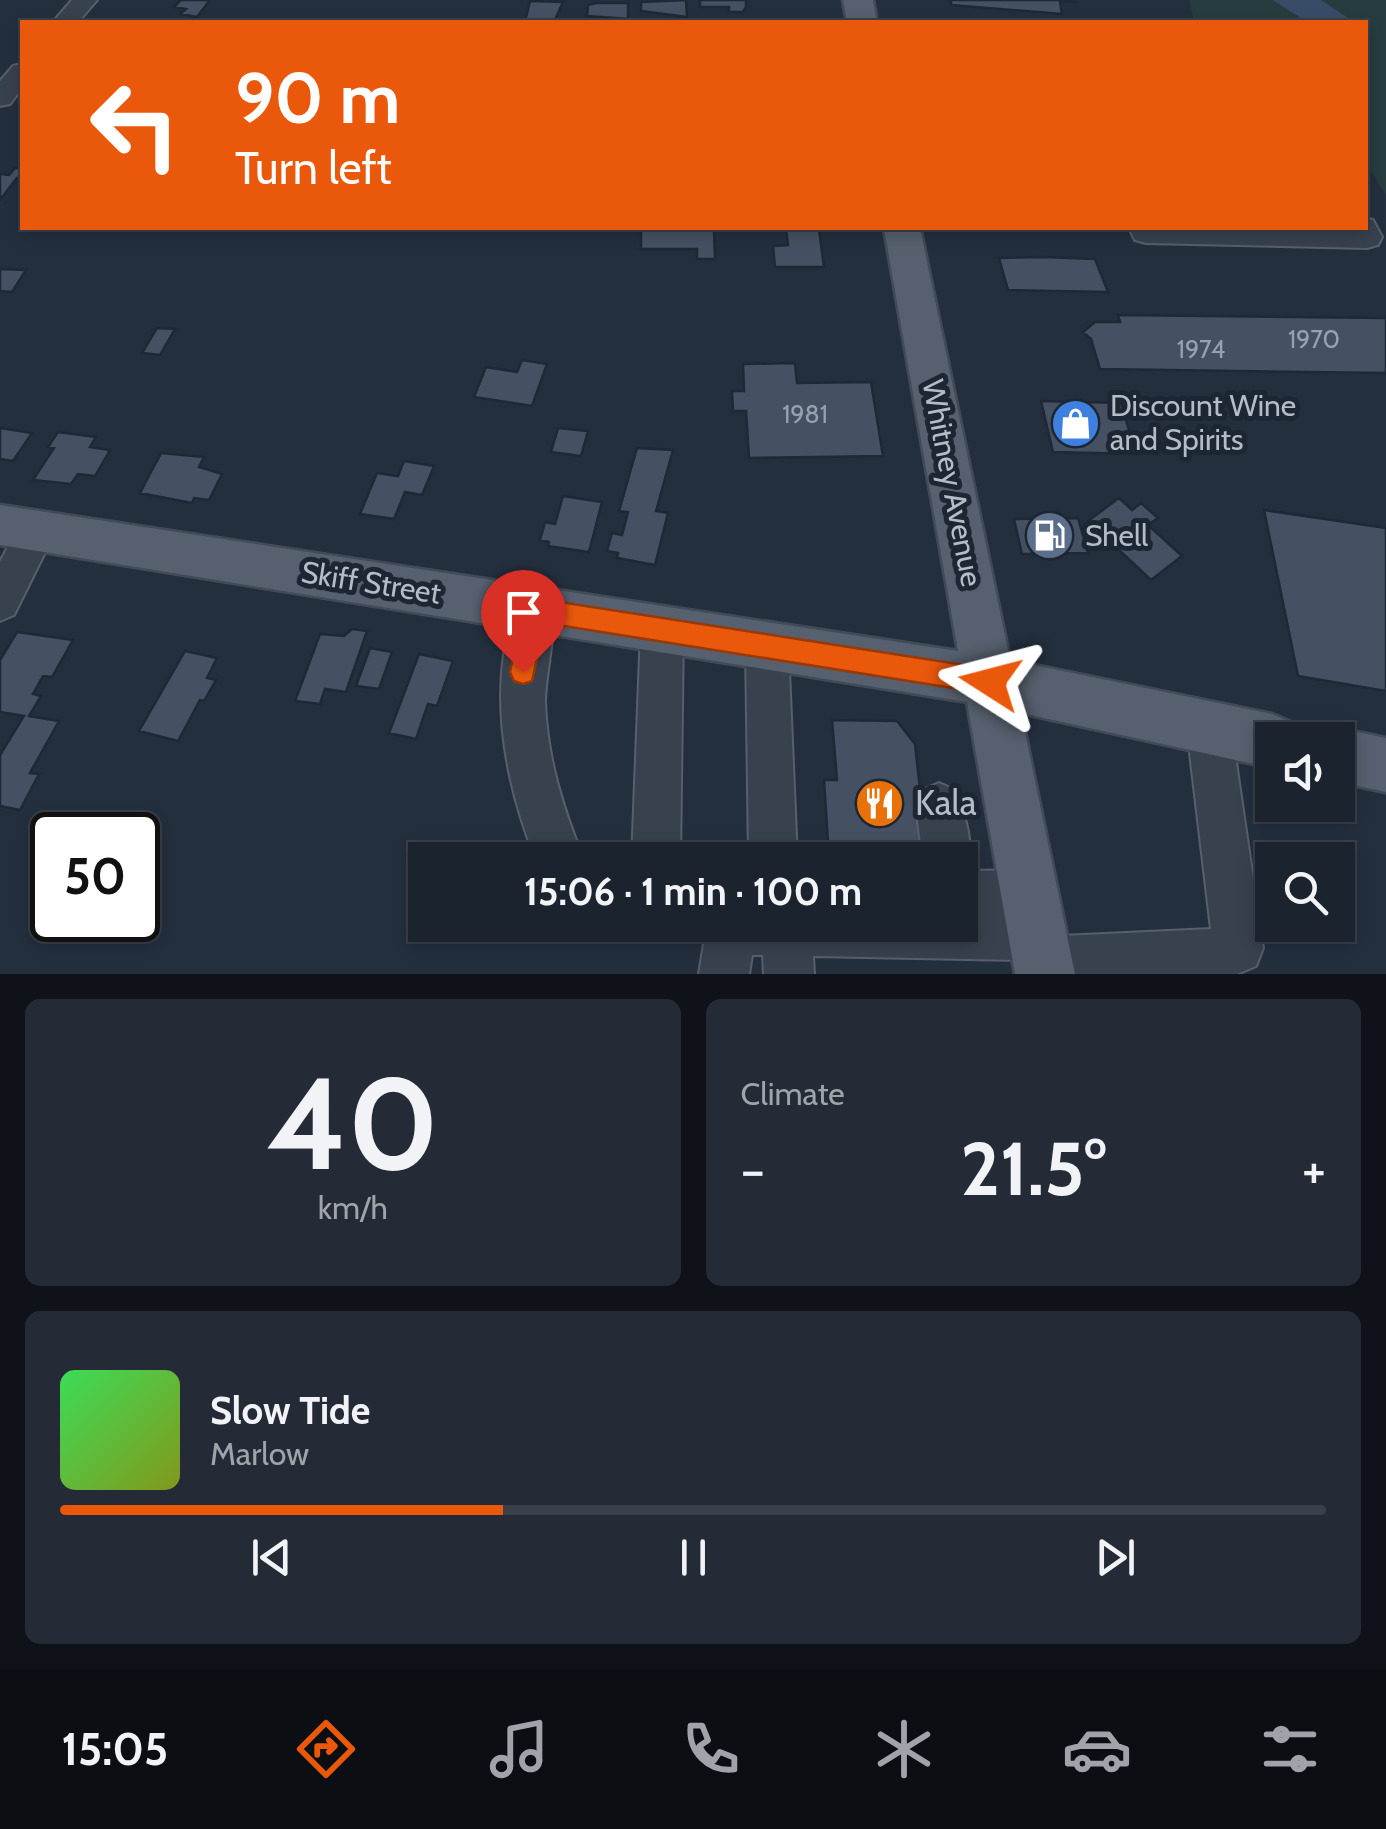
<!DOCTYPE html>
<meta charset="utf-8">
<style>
:root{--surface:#1b232e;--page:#242b36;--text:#f1f3f6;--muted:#a0a4aa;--line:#39404a;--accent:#ea580c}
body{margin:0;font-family:Cabin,sans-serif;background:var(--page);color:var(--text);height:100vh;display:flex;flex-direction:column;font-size:38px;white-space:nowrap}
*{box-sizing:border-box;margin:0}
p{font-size:32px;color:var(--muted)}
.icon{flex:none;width:55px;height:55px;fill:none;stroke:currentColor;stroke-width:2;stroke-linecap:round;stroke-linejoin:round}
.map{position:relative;height:974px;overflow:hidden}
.side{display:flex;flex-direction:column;gap:25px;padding:25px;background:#0f1319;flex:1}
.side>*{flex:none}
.banner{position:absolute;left:20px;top:20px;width:1348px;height:210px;border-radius:0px;box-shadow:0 5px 15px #0003,0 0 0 2px var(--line);background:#ea580c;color:#fff;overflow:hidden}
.buttons{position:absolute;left:1255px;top:722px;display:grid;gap:20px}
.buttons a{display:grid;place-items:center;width:100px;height:100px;border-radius:0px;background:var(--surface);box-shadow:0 5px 15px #0003,0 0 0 2px var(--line);font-size:50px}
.speed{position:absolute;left:30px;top:812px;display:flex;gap:20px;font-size:50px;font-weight:700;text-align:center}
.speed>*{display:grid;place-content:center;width:130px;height:130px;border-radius:50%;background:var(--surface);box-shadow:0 5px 15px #0003,0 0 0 2px var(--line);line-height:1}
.speed .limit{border:5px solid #111;border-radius:15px;background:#fff;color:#111}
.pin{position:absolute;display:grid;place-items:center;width:85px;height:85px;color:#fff;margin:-102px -42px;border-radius:50% 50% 50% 0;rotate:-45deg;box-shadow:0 0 10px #0007}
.pin .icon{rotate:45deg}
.me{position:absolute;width:110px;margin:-55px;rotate:279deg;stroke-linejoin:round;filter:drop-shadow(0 0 8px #0008)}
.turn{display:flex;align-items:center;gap:35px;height:210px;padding:0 50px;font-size:45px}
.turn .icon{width:130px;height:130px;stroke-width:2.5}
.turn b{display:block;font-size:70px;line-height:85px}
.big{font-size:75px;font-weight:800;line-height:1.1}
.side .card{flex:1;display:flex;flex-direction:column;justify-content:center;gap:15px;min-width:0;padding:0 35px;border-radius:15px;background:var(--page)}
.side .dial{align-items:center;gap:0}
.dial b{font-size:130px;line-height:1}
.song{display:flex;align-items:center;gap:30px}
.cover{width:120px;height:120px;border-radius:15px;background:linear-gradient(135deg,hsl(130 70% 55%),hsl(70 70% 35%))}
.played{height:10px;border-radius:5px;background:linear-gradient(90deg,var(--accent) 35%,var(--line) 35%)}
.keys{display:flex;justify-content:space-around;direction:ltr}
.heat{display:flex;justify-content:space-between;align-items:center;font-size:55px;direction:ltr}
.side .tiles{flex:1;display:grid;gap:25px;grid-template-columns:1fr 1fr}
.card:last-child{grid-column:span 2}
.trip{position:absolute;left:408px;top:842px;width:570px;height:100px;border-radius:0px;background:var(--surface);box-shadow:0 5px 15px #0003,0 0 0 2px var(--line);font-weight:800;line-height:100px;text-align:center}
.tabs{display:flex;height:160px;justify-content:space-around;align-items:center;background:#0b0e12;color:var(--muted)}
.tabs .icon{width:70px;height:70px}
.tabs .selected{color:var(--accent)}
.tabs b{font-size:45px;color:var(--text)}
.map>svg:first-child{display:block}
.green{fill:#263c3f}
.water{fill:#394c67}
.building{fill:#455162;stroke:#1f2835;stroke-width:2.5}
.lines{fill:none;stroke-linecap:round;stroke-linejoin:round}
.minor-casing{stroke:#565f6c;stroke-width:4}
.major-casing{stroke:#414a57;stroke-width:5}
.minor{fill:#38414e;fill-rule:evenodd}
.major{fill:#56606e;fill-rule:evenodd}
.route{fill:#ea580c;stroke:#983908;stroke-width:2.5}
.labels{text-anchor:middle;stroke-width:10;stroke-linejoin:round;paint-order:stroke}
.number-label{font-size:25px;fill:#98a1af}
.poi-label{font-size:30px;fill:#b4bcc9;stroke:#1d2633;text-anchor:start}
.street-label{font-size:30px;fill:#b4bcc9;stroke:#1d2633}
.near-poi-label{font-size:35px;fill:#b4bcc9;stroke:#1d2633;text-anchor:start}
</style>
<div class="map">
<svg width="1386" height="974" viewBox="0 0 1386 974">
<rect width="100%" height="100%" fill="#242f3e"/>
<path class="green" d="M 1189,0 L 1386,0 L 1386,195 L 1365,162 L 1365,22 L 1194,22 Z"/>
<path class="water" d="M 1273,0 L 1321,0 L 1354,22 L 1307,22 Z"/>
<path class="building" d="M 181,0 L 210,0 L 197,17 L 180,14 L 186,9 L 174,7 Z
M 686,0 L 687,17 L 641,11 L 641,2 Z
M 700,0 L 746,0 L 746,7 L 743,12 L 729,12 L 729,7 L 700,7 Z
M 951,0 L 1074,0 L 1075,2 L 1060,1 L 1062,14 L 951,5 Z
M 530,1 L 563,2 L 554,22 L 525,22 Z
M 597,3 L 628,3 L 628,19 L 587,16 L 588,5 Z
M 15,168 L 22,168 L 22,179 L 17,178 L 0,200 L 0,174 L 9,175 Z
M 641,228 L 714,228 L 715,259 L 697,259 L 697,249 L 641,249 Z
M 786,229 L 819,229 L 824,267 L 775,267 L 773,246 L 788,245 Z
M 1044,257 L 1095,259 L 1108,292 L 1008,290 L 999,258 Z
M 0,269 L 26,270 L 12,292 L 0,291 Z
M 1118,315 L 1386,318 L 1386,373 L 1100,369 L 1091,339 L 1083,332 L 1095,322 L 1120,322 Z
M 157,328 L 175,329 L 160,355 L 142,353 Z
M 522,360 L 547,364 L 532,406 L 474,397 L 486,367 L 517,372 Z
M 795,363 L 797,383 L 871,382 L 883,456 L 749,458 L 746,411 L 733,411 L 732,391 L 744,391 L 743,364 Z
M 1041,401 L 1121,403 L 1136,454 L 1053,452 Z
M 0,428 L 32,433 L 13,461 L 0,459 Z
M 558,428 L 588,431 L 581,456 L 551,452 Z
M 58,432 L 96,437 L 90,447 L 110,450 L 95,476 L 78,474 L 71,484 L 33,480 L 54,448 L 48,447 Z
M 637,448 L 673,450 L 656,511 L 668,513 L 655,565 L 617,558 L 618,553 L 607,551 L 612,533 L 622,535 L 628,512 L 619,511 Z
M 161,453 L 204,457 L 199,467 L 222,474 L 209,500 L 194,498 L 192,503 L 140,493 Z
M 404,461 L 434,466 L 422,495 L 405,492 L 394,519 L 360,514 L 377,473 L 398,476 Z
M 563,496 L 602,502 L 589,552 L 548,546 L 549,542 L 540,540 L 545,522 L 555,524 Z
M 1119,498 L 1132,510 L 1141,503 L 1158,518 L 1148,525 L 1182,556 L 1151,580 L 1088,521 Z
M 1264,510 L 1386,528 L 1386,691 L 1298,676 Z
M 1078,518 L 1088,553 L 1022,554 L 1014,519 Z
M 352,629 L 367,631 L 346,692 L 325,689 L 320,704 L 295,701 L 320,634 L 344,636 Z
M 17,632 L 73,640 L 52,677 L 43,676 L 33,694 L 41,696 L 29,716 L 59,721 L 30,773 L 39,774 L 20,810 L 0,806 L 0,755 L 24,716 L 0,712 L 0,660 Z
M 370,648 L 392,652 L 379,689 L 356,686 Z
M 185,651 L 217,658 L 207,678 L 216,680 L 204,701 L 200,700 L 178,741 L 139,731 Z
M 419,654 L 453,661 L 437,706 L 428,704 L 416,739 L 389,733 Z
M 832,720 L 897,721 L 915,744 L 928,860 L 842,860 L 841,843 L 828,843 L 824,780 L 837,780 Z"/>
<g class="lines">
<defs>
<path id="minor" d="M 72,0 L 97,0 L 78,22 L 53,22 Z
M 22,64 L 22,88 L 10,104 L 0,106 L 0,81 L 13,66 Z
M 1365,218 L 1373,220 L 1382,237 L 1378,245 L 1367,248 L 1146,243 L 1135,240 L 1131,232 L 1133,228 L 1365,228 Z
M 37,513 L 51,518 L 56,530 L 14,615 L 0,621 L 0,562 L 23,518 Z
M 535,590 L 549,596 C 560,620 545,672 545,702 C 547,758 563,809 584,860 L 536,860 C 504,780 484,678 521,596 Z
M 662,610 L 677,616 L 683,630 L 680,860 L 632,860 L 641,630 L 647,616 Z
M 767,626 L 782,632 L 788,646 L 797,860 L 749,860 L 746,646 L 752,632 Z
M 1209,706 L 1225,712 L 1231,728 L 1263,948 L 1256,966 L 1237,974 L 1023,974 L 1018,960 L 813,956 L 814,974 L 764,974 L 763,955 L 752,955 L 749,974 L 699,974 L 707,925 L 960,925 L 960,860 L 923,860 L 916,806 L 923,790 L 939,783 L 955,790 C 964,812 976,848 966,871 L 1029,870 L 1046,877 L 1053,894 L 1041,913 L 1054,918 L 1061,936 L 1211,929 L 1187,728 L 1193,712 Z"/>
<path id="major" d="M 843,0 L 873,0 L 877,22 L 847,22 Z
M 884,228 L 920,228 L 1010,660 L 1272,714 L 1291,722 L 1298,740 L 1272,740 L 1272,768 L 1021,713 L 1075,974 L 1015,974 L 967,702 L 0,545 L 0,505 L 958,651 Z
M 1338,728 L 1386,738 L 1386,792 L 1338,782 L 1338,740 L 1317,740 Z"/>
</defs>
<use href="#minor" class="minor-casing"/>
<use href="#major" class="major-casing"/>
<use href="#minor" class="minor"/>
<use href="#major" class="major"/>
</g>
<path class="route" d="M 534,598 L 990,669 L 999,673 L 1002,682 L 999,690 L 990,694 L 545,623 L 532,681 L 523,684 L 514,681 L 510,672 L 522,610 Z"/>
<defs>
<symbol id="shop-disc" viewBox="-11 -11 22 22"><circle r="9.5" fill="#3f7fe0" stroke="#1d2633"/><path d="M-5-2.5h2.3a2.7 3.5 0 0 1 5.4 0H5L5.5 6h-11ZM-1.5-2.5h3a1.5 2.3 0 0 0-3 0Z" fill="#fff"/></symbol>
<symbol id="fuel-disc" viewBox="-11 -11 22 22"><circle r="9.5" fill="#5c6f8a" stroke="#1d2633"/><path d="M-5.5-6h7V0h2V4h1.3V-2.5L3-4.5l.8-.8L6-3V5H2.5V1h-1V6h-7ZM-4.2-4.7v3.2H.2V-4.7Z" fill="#fff"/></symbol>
<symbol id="restaurant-disc" viewBox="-11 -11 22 22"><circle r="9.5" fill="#e8710a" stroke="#1d2633"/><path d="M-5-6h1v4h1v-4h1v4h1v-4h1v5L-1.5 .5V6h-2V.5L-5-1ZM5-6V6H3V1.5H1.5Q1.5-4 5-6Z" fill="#fff"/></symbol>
</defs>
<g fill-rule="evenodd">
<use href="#shop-disc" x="1048" y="396" width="55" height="55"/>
<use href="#fuel-disc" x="1022" y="508" width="55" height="55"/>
<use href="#restaurant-disc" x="852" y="776" width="55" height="55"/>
</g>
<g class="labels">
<g class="number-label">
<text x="1314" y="348">1970</text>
<text x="1201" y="358">1974</text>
<text x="805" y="423">1981</text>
</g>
<g class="poi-label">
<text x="1110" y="416">Discount Wine<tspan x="1110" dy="34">and Spirits</tspan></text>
<text x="1085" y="546">Shell</text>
</g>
<g class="street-label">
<text transform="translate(952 483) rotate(79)" y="10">Whitney Avenue</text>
<text transform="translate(371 583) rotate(9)" y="10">Skiff Street</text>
</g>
<g class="near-poi-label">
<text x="915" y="815">Kala</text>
</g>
</g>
</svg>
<div class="buttons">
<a><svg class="icon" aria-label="sound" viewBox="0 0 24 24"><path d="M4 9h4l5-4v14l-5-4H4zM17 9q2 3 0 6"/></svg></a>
<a><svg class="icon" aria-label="search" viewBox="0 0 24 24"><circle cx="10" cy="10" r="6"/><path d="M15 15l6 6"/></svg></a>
</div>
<div class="speed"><div class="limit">50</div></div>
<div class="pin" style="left:523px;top:672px;background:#d93025"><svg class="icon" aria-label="arrive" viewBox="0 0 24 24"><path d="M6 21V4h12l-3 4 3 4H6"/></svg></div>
<svg class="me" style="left:990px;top:682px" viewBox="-20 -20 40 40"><path d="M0-17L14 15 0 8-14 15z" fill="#ea580c" stroke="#fff" stroke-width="4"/></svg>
<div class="trip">15:06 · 1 min · 100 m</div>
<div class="banner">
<div class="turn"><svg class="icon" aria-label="left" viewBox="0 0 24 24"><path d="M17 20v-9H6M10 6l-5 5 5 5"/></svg><div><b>90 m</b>Turn left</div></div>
</div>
</div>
<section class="side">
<div class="tiles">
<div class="card dial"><b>40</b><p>km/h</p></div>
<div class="card"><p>Climate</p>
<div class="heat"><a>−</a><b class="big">21.5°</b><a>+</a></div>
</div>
<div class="card">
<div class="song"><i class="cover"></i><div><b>Slow Tide</b><p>Marlow</p></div></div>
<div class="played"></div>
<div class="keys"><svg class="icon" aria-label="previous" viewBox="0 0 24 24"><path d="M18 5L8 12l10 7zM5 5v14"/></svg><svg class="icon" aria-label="pause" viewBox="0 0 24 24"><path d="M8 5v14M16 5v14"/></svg><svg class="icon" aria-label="next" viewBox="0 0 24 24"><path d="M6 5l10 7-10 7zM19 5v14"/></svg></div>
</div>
</div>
</section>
<nav class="tabs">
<b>15:05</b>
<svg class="icon selected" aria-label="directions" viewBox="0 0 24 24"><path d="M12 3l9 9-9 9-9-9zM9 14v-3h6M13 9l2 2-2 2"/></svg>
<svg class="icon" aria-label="music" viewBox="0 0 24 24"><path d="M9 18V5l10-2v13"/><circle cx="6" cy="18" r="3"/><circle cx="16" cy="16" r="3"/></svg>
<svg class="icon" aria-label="phone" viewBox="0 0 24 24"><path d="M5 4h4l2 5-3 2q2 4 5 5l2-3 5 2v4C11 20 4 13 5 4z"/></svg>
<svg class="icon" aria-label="climate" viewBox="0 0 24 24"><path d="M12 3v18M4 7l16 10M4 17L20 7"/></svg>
<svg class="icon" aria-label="car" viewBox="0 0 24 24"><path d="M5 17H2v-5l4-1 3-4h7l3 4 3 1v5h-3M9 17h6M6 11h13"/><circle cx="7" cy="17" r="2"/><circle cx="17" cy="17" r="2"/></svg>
<svg class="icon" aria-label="filters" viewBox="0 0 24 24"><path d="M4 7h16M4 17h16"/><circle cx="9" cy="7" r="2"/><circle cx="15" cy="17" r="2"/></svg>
</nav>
